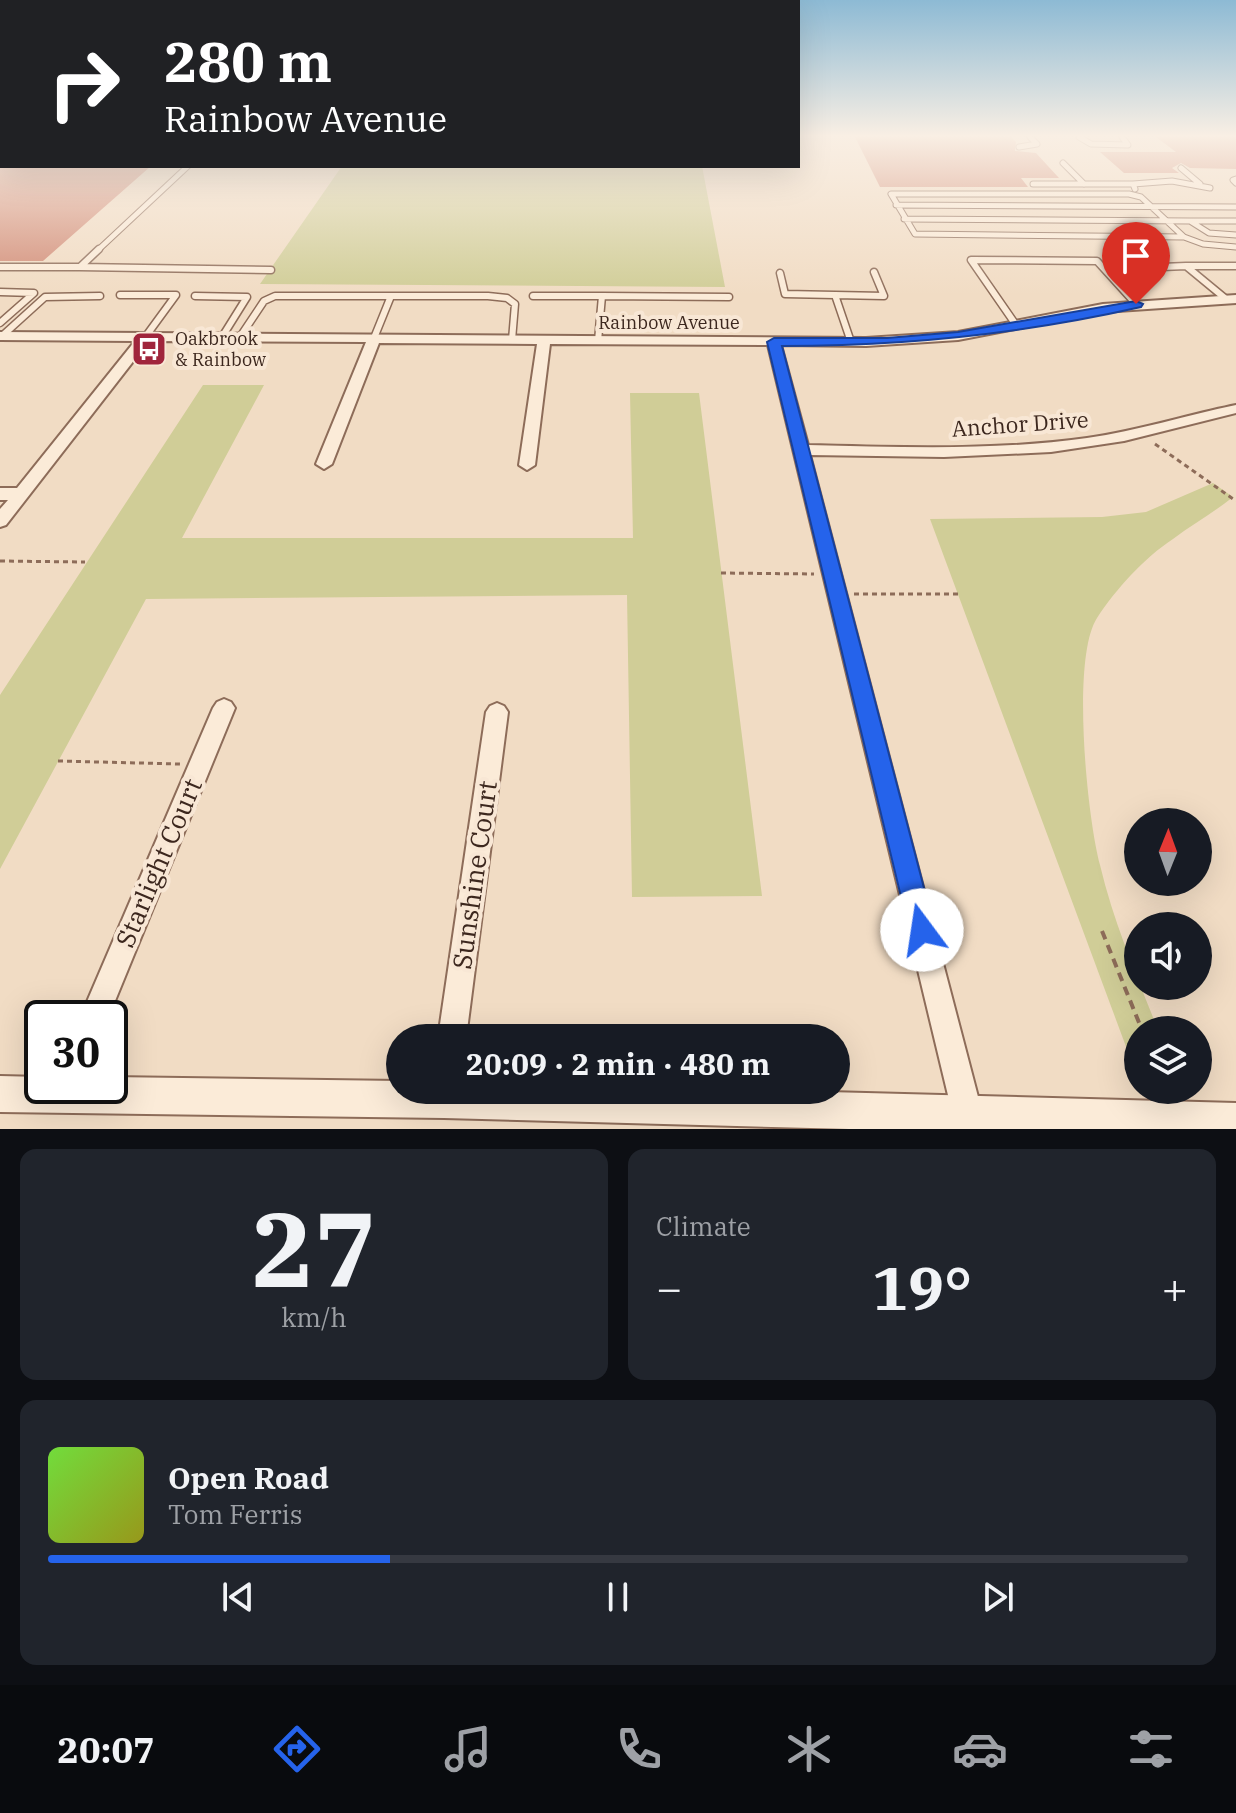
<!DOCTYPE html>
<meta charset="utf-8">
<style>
:root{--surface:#171b24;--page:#20242c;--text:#f1f3f6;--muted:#9ea1a6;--line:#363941;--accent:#2563eb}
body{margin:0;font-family:"IBM Plex Serif",serif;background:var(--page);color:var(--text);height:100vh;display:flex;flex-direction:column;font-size:30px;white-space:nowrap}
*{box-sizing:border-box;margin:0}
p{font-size:26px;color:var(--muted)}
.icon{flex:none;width:44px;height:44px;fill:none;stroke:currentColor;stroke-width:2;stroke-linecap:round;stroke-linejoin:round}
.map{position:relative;height:1129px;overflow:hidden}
.side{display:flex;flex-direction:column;gap:20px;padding:20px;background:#0d0f14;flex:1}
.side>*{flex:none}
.hud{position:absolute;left:0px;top:0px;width:800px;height:168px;box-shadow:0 8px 32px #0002;background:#202124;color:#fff;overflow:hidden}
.needle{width:52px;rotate:1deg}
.tools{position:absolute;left:1124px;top:808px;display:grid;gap:16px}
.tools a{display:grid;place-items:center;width:88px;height:88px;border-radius:50%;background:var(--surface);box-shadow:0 8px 32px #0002;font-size:40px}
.speed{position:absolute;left:24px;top:1000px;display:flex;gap:16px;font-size:40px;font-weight:700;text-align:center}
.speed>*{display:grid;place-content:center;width:104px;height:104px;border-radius:50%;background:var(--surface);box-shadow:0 8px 32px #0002;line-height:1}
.speed .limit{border:4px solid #111;border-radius:12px;background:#fff;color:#111}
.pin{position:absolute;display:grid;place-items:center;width:68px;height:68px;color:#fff;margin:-82px -34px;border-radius:50% 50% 50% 0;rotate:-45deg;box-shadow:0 0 8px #0007}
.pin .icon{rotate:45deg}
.me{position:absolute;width:88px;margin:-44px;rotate:346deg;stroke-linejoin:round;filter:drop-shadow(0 0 6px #0008)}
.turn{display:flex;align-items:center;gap:28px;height:168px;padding:0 32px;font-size:36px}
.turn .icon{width:104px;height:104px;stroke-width:2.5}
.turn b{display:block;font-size:56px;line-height:68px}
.big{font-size:60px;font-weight:800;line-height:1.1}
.side .card{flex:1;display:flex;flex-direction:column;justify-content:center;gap:12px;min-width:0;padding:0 28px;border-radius:16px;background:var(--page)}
.side .dial{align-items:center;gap:0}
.dial b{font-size:104px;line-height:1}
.song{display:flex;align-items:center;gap:24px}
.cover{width:96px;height:96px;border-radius:12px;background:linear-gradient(135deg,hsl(100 70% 55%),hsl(60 70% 35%))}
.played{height:8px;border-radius:4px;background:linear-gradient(90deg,var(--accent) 30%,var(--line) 30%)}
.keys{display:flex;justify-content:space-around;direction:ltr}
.heat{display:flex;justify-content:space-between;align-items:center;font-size:44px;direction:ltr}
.side .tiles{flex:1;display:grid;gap:20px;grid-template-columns:1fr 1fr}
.card:last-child{grid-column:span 2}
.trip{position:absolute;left:386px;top:1024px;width:464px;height:80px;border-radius:40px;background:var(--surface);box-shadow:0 8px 32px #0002;font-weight:800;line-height:80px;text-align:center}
.dock{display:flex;height:128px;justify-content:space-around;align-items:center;background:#090b0e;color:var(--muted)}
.dock .icon{width:56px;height:56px}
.dock .active{color:var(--accent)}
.dock b{font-size:36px;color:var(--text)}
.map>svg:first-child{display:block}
.green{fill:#d0cd97}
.building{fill:#d28d78}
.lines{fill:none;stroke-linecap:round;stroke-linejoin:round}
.service-far1-casing{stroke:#8d6c59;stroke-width:7}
.service-casing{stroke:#8d6c59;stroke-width:9}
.minor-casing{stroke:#8d6c59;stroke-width:4}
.tertiary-casing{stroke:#8d6c59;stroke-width:4}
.path-far1{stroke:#8d6c59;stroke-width:3;stroke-dasharray:5 4;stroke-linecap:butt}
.path{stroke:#8d6c59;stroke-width:4;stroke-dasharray:9 6;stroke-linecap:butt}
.service-far1{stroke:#fbebd8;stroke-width:5}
.service{stroke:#fbebd8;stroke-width:6}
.minor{fill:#fbebd8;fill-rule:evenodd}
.tertiary{fill:#fbebd8;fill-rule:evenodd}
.route{fill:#2563eb;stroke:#184099;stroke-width:2}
.labels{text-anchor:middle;stroke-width:8;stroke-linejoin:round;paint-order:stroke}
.far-street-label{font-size:18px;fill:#3c271e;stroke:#f8e7d5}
.far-poi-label{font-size:18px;fill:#3c271e;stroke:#f8e7d5;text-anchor:start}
.street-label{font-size:22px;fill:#3c271e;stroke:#f8e7d5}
.near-street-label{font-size:26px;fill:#3c271e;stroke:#f8e7d5}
</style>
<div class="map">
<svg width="1236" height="1129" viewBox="0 0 1236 1129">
<rect width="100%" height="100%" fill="#f1dcc4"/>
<path class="green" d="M 342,166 L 702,166 L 725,287 L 260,284 Z
M 203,385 L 264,385 L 182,538 L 633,538 L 630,393 L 699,393 L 762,896 L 632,897 L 627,595 L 146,599 L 0,869 L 0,695 Z
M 1213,483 L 1233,497 C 1213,513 1193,524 1173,539 C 1144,558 1116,589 1097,618 C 1071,658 1087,817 1100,865 C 1114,924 1137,976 1158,1030 L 1138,1030 L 1138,1052 L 1128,1052 L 930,519 L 1102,517 L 1146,512 Z"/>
<path class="building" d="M 855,137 L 1011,137 L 1016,142 L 1015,151 L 1036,153 L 1059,178 L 1021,178 L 1028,187 L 880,187 Z
M 1156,137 L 1236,137 L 1236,169 L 1190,168 L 1181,163 L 1172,168 L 1179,173 L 1124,173 L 1100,152 L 1176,152 Z
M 0,166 L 151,166 L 43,261 L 0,261 Z"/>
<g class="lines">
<defs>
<path id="service-far1" d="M 1079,137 L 1091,144 L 1128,145 L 1122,137
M 1019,147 L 1037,144 L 1030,137
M 1063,163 L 1084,184
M 1181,168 L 1200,184
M 1236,179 L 1233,180 L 1236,183
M 1033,184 L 1133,184
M 1135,189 L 1133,184 L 1172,181 L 1210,188
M 891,194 L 1129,194 L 1141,197 L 1184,237 L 915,234 Z
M 896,205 L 1236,207
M 904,219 L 1190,221 L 1209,233 L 1236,235
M 1190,221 L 1236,221
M 1184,237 L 1203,244 L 1236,247
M 97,251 L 188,166"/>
<path id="service" d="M 0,267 L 80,267 L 99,249
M 80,267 L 271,270
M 1113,269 L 1186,266
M 780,273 L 785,294 L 835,295
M 0,292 L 34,293 L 0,323
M 120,295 L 176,295 L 146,336
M 195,296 L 247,297 L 222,337
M 533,296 L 602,296
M 1226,299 L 1186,266 L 1236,266
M 1016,325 L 971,260 L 1097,261 L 1136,304
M 2,336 L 45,297 L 100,296
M 240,337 L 264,301 L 275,296 L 488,296 L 507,298 L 515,304 L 512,340
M 374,338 L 391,296
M 598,341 L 602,296 L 729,297
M 851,342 L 835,295 L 884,296 L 874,272"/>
<path id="minor" d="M 1236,295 L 1236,303 L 1103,312 L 958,340 L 866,346 L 781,345 L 808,445 C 901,447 995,451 1087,438 C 1138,431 1186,415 1236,405 L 1236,413 L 1124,441 L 1051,452 L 944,457 L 810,455 L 983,1116 L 979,1127 L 973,1129 L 957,1127 L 953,1116 L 768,345 L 550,344 L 535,465 L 527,470 L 519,465 L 537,344 L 379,343 L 332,464 L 324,469 L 316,464 L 366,342 L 149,341 L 6,525 L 0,527 L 0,509 L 8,500 L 0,500 L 0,488 L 17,488 L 135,341 L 0,340 L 0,332 L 866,338 L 958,332 L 1103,304 Z
M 224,699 L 231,702 L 235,708 L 108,1018 L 80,1018 L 213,708 L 217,702 Z
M 497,703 L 504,706 L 508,712 L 466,1038 L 438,1038 L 486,712 L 490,706 Z"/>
<path id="tertiary" d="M 0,1076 L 42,1077 L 42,1086 L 110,1086 L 110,1077 L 400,1081 L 400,1090 L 755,1090 L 1236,1103 L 1236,1129 L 849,1129 L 444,1118 L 0,1112 Z"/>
</defs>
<use href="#service-far1" class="service-far1-casing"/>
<use href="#service" class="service-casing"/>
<use href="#minor" class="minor-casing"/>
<use href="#tertiary" class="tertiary-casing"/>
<path class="path-far1" d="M 1155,444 L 1236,501
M 0,561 L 85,562
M 721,573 L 814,574
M 854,594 L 958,594
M 58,761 L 180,764"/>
<path class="path" d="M 1102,931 L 1142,1030"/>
<use href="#service-far1" class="service-far1"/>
<use href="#service" class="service"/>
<use href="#minor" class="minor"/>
<use href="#tertiary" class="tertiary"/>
</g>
<linearGradient id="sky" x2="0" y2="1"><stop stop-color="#8dbad4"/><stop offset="0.46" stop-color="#f9efe4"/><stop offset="1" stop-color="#f9efe4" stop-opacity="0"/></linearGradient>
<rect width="1236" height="295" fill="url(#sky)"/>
<path class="route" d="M 1136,301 L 1143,304 L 1141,307 C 1022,334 903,346 782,346 L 935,930 L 931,940 L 922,944 L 913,940 L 909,930 L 767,342 L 774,338 L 887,338 L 958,332 Z"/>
<defs>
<symbol id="bus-square" viewBox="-11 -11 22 22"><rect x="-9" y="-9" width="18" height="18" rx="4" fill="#a0253c" stroke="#f8e7d5"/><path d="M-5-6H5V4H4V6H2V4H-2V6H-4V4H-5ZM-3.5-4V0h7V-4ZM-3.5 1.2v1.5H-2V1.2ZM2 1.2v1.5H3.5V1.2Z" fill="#fff"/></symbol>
</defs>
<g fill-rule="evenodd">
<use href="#bus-square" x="129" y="329" width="40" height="40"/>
</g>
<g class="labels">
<g class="far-street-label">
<text x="669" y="329">Rainbow Avenue</text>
</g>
<g class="far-poi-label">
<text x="175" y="345">Oakbrook<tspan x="175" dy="21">&amp; Rainbow</tspan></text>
</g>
<g class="street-label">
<text transform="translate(1020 424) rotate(-4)" y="8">Anchor Drive</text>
</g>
<g class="near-street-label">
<text transform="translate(159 863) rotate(-67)" y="9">Starlight Court</text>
<text transform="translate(475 875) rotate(-82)" y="9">Sunshine Court</text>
</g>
</g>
</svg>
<div class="tools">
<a><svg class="needle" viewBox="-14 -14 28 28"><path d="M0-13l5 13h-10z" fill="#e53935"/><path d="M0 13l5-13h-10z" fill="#9ea1a6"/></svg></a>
<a><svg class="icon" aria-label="sound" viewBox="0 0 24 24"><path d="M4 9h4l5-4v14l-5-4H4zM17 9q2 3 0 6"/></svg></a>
<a><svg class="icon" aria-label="layers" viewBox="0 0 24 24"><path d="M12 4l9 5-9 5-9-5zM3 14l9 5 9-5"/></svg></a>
</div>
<div class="speed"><div class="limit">30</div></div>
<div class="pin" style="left:1136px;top:304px;background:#d93025"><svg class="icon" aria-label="arrive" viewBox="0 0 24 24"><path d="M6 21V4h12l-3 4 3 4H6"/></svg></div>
<svg class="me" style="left:922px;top:930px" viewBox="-20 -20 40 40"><circle r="19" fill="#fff"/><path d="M0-13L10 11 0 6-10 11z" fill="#2563eb"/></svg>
<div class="trip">20:09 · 2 min · 480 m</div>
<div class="hud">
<div class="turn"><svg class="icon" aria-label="right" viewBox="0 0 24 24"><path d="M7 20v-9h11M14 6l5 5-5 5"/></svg><div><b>280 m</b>Rainbow Avenue</div></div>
</div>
</div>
<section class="side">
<div class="tiles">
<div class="card dial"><b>27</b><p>km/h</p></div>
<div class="card"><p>Climate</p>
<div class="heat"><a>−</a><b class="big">19°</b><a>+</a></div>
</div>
<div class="card">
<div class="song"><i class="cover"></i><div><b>Open Road</b><p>Tom Ferris</p></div></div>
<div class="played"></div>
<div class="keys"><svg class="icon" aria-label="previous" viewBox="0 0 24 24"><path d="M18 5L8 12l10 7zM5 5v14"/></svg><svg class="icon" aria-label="pause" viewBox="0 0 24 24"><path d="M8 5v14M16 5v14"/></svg><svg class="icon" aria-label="next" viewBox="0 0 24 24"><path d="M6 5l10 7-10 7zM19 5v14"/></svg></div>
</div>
</div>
</section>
<nav class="dock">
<b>20:07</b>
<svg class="icon active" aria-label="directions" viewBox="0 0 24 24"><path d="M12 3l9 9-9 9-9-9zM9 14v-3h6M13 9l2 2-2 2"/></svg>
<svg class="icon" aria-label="music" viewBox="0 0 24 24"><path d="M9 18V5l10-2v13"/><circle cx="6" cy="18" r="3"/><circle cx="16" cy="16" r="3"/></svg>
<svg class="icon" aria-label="phone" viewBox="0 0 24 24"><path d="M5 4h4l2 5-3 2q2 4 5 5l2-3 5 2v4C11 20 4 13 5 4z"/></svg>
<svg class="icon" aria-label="climate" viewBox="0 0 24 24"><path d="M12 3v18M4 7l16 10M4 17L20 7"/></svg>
<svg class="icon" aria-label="car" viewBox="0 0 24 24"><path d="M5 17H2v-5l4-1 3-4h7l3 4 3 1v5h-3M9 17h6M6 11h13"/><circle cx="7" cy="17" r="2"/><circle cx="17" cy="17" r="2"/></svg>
<svg class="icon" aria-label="filters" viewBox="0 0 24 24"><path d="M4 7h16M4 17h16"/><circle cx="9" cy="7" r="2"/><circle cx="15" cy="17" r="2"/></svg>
</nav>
